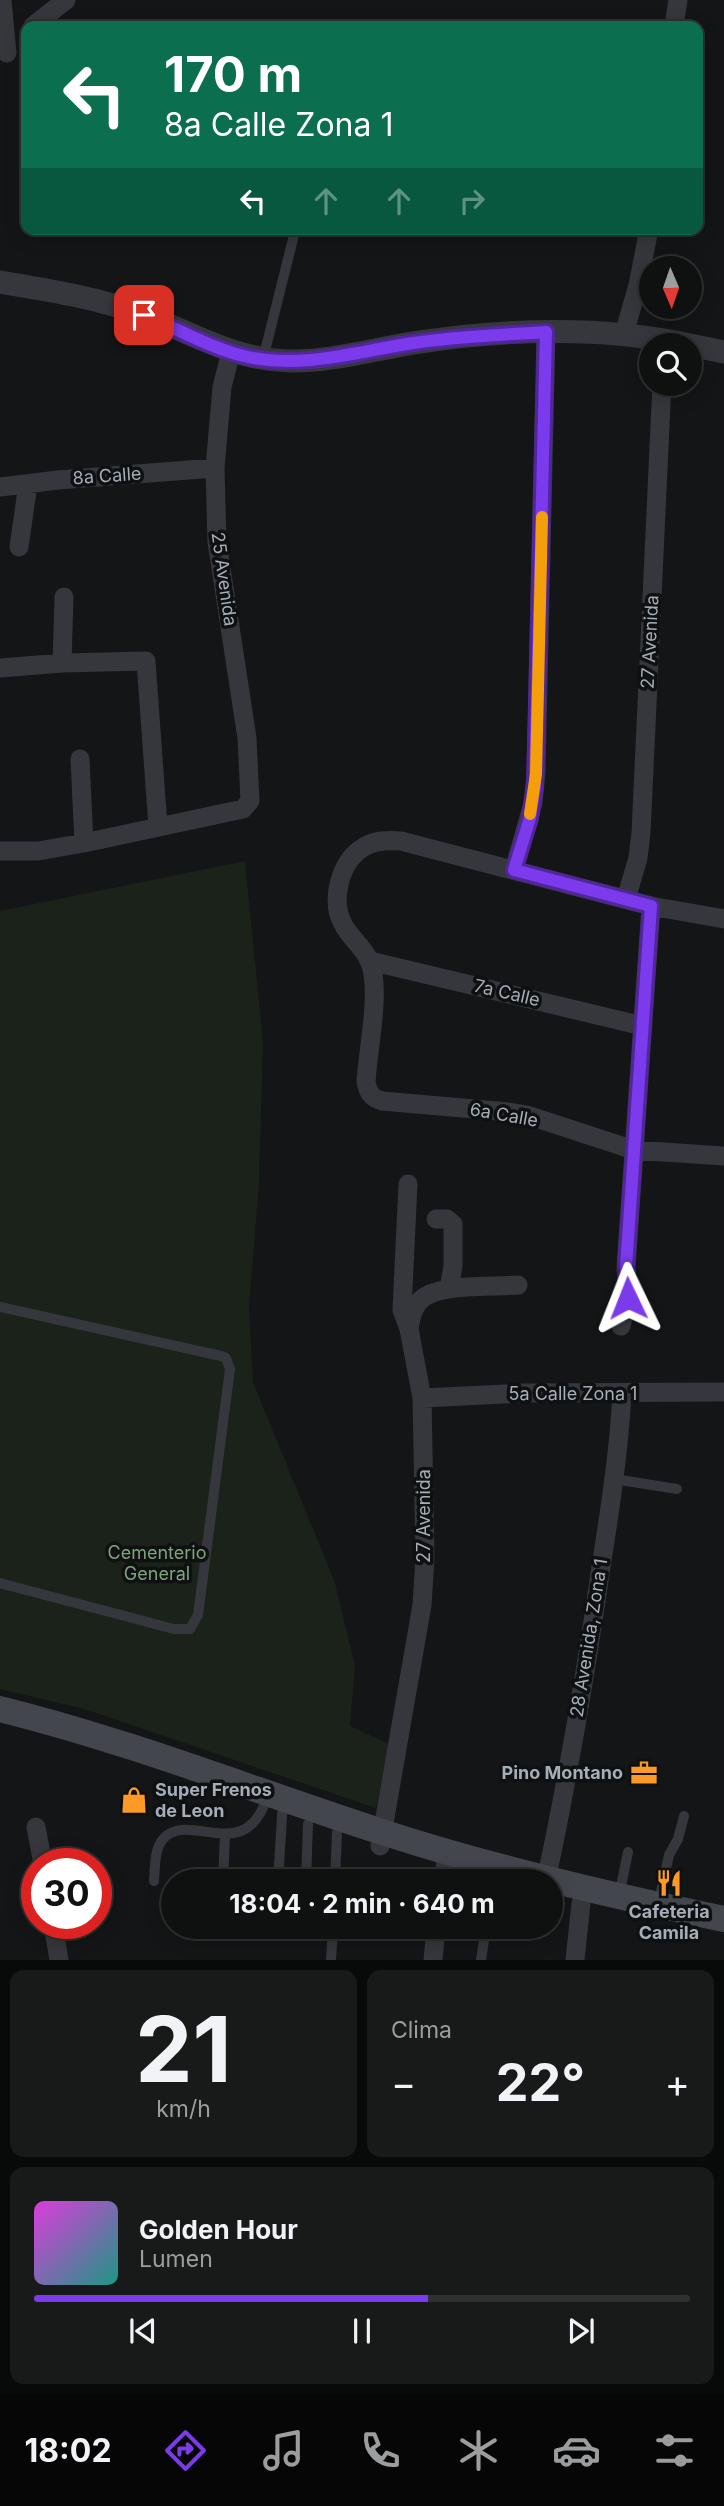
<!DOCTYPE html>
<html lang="es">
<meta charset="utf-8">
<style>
:root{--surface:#0f1010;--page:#181919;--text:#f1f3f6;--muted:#9b9d9f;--line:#2f3030;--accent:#7c3aed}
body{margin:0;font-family:Inter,sans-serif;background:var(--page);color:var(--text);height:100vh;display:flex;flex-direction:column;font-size:26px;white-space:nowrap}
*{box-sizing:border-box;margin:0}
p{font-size:23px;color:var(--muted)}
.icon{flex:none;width:38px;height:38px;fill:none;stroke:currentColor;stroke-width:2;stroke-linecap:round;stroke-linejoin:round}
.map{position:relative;height:1960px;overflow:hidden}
.details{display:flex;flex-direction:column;gap:10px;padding:10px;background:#080909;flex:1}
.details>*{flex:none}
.hud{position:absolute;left:21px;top:21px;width:682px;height:214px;border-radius:14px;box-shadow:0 4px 18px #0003,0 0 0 2px var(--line);background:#0b6e4f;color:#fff;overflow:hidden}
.needle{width:46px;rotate:178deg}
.controls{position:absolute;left:639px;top:256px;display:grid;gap:14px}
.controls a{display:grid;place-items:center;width:63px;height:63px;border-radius:50%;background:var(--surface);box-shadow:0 4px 18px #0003,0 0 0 2px var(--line);font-size:35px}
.speed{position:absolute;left:21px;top:1848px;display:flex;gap:14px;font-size:35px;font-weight:700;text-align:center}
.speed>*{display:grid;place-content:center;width:91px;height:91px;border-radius:50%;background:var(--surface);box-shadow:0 4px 18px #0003,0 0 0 2px var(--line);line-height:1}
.speed .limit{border:10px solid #d22;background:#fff;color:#111}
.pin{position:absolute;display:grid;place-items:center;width:60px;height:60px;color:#fff;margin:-30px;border-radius:14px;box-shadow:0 4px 10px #0006}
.me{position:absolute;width:77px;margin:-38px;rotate:358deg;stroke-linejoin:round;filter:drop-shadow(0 0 5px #0008)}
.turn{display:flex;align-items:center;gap:24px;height:147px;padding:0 28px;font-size:32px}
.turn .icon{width:91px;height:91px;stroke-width:2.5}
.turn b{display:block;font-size:49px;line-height:60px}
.lanes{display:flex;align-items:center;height:66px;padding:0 28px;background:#0003;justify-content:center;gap:35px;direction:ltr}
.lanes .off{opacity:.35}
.big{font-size:52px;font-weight:700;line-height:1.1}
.details .widget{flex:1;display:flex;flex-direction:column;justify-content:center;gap:10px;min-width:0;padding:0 24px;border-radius:14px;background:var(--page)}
.details .dial{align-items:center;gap:0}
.dial b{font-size:91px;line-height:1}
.song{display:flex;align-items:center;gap:21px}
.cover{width:84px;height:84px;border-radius:10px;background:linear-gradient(135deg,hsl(300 70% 55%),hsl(170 70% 35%))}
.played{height:7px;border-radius:4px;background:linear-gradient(90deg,var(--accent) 60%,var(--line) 60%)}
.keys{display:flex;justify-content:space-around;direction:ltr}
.heat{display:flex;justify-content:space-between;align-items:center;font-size:38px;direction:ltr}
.details .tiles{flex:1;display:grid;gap:10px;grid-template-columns:1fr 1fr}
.widget:last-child{grid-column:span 2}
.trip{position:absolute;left:161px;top:1869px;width:402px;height:70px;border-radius:35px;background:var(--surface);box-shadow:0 4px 18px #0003,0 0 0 2px var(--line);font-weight:700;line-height:70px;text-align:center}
.tab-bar{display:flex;height:112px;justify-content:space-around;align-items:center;background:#060606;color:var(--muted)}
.tab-bar .icon{width:49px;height:49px}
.tab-bar .selected{color:var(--accent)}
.tab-bar b{font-size:32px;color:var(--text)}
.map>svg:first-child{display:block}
.green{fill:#1a221a}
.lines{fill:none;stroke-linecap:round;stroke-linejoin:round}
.service{stroke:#35373c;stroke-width:10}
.minor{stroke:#35373c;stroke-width:19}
.tertiary{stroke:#35373c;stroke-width:23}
.secondary{stroke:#43464c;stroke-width:26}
.route-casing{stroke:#51269a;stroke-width:18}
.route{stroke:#7c3aed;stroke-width:12}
.slow{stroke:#f59e0b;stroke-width:12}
.labels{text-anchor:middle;stroke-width:7;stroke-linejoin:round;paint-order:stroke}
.street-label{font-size:18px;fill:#a5adb7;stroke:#0f1011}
.park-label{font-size:18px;fill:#7ea47b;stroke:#0f1011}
.poi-label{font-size:18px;font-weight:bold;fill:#a5adb7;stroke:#0f1011;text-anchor:end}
</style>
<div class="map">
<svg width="724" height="1960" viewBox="0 0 724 1960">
<rect width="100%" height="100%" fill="#141516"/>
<path class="green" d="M 245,861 L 263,1042 L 259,1183 L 249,1308 L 253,1382 L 335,1583 L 355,1666 L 350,1726 L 389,1744 L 376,1808 L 84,1709 L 0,1689 L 0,911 Z"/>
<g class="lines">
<path class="service" d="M 263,359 L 294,235
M 0,1307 L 221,1356 L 226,1358 L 230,1369 L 198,1615 L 190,1629 L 174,1629 L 0,1583
M 614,1479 L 677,1489
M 154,1881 C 155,1868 154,1848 164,1838 C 191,1810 247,1868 268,1794
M 223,1881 L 225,1834
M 278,1881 L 283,1801
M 306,1881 L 308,1824
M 335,1881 L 337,1832
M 619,1896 L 628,1852
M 658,1905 L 669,1855 L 678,1839 L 684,1816
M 331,1960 L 333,1927
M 481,1960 L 486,1927"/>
<path class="minor" d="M 2,0 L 7,53
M 33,26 L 66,0
M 674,26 L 678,0
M 624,334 L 638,285 L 649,229
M 0,487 L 58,480 L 215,468
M 19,547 L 28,484
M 62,663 L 64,597
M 0,668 L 62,663 L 146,661 L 158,827
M 80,759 L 84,843
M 0,851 L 38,851 L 84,843 L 243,809 L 250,801 L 247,738 L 217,542 L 215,468 L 222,387 L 231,352
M 514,870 L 533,803 L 536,773 L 546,332
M 626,899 L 638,858 L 641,833 L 662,383
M 724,919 L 651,906 L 401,841 C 388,840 375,840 364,847 C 340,861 330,900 343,924 C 351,940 368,950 372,969 C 379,1000 368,1049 366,1082 C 368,1092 371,1098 382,1101 L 509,1112 L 527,1115 L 634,1150 L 724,1156
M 370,961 L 643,1026
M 436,1219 L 447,1219 L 453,1224 L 453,1266 L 449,1289
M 621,1326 L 628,1298 L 626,1267 L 651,906
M 409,1329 C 411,1316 414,1303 426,1296 C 446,1284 494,1287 518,1285
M 422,1398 L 523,1393 L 724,1392
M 36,1827 L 43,1864
M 380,1846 L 422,1605 L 425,1558 L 422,1398 L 409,1329 L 402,1310 L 408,1184
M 444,1881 L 447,1851
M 546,1881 C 568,1777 586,1672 601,1567 C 610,1509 619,1452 622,1393
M 53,1923 L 59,1960
M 433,1960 L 436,1927
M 575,1960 L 581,1903"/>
<path class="tertiary" d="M 0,282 C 49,290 98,298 144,315 C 195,334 234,360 290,361 C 331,362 378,348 420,342 C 506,329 605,326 689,345
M 690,345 L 724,352"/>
<path class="secondary" d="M 0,1709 C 129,1741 253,1790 379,1831 C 492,1868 608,1895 724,1919"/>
</g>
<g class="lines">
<defs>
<path id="route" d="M 144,315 C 178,329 212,349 248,357 C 303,369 359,351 413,343 C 457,336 502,335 546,332 L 535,786 L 530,818 L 514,870 L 651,906 L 626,1267 L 628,1298"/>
</defs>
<use href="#route" class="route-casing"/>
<use href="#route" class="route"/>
<path class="slow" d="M 530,814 L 536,774 L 542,517"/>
</g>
<defs>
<symbol id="office-bare" viewBox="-9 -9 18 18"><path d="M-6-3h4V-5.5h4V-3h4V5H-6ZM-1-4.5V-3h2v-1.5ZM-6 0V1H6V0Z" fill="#fd9926" stroke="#0f1011" stroke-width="2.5" paint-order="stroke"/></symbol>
<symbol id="shop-bare" viewBox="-9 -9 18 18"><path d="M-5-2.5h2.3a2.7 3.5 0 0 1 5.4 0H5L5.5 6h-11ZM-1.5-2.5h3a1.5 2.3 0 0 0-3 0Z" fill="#fd9926" stroke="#0f1011" stroke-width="2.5" paint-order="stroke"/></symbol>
<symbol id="restaurant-bare" viewBox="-9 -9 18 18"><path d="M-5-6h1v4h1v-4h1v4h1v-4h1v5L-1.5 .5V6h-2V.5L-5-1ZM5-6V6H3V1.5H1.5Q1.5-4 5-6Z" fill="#fd9926" stroke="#0f1011" stroke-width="2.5" paint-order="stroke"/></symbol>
</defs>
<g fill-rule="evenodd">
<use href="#office-bare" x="625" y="1754" width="38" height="38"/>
<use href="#shop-bare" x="115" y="1781" width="38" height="38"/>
<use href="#restaurant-bare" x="650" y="1864" width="38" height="38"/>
</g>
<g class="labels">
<g class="street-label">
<text transform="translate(107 476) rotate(-4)" y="6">8a Calle</text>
<text transform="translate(224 579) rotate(82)" y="6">25 Avenida</text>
<text transform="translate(650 642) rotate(-87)" y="6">27 Avenida</text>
<text transform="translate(507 993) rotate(13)" y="6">7a Calle</text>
<text transform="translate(504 1115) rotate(10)" y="6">6a Calle</text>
<text x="573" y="1400">5a Calle Zona 1</text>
<text transform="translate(424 1516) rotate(-90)" y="6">27 Avenida</text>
<text transform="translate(589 1638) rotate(-81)" y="6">28 Avenida, Zona 1</text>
</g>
<g class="park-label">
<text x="157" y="1559">Cementerio<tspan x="157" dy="21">General</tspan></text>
</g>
<g class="poi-label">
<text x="623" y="1779">Pino Montano</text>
<text x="155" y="1796" text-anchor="start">Super Frenos<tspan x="155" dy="21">de Leon</tspan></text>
<text x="669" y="1918" text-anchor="middle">Cafeteria<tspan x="669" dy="21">Camila</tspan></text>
</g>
</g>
</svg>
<div class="controls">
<a><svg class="needle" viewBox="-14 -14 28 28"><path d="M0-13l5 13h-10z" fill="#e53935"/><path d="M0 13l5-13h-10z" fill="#9b9d9f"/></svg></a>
<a><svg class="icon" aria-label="search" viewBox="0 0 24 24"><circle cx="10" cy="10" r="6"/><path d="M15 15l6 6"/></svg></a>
</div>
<div class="speed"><div class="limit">30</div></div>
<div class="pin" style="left:144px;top:315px;background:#d93025"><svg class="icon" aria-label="arrive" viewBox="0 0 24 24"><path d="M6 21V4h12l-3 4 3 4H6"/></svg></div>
<svg class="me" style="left:628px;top:1298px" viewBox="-20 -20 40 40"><path d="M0-17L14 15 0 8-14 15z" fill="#7c3aed" stroke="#fff" stroke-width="4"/></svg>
<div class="trip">18:04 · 2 min · 640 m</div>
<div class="hud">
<div class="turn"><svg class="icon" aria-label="left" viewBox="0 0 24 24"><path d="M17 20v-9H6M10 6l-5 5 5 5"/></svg><div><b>170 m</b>8a Calle Zona 1</div></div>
<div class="lanes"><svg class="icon" aria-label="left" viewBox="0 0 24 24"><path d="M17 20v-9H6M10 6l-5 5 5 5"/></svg><svg class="icon off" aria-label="ahead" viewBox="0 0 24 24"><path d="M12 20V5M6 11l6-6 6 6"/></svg><svg class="icon off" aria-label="ahead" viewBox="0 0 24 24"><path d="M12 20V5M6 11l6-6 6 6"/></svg><svg class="icon off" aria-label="right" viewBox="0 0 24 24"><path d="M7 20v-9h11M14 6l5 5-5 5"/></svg></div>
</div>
</div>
<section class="details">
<div class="tiles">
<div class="widget dial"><b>21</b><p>km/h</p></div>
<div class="widget"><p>Clima</p>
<div class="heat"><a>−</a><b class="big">22°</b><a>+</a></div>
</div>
<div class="widget">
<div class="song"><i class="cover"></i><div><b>Golden Hour</b><p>Lumen</p></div></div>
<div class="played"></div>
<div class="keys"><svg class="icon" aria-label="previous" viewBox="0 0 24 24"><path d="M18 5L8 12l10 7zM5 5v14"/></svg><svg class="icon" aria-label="pause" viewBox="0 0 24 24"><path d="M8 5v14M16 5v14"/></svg><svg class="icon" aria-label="next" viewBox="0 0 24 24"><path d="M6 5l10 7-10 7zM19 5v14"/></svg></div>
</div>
</div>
</section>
<nav class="tab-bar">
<b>18:02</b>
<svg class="icon selected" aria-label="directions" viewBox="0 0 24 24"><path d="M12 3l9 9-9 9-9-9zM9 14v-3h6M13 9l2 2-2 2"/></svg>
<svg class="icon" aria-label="music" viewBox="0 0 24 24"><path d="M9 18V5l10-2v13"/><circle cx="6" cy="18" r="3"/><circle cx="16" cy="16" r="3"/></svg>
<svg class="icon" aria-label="phone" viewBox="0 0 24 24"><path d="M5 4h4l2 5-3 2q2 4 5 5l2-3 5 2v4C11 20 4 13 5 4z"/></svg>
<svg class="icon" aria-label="climate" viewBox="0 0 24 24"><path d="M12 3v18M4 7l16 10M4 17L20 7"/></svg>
<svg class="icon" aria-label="car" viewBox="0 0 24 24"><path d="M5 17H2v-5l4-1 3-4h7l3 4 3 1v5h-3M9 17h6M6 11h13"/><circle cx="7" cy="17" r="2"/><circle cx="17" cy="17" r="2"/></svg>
<svg class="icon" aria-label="filters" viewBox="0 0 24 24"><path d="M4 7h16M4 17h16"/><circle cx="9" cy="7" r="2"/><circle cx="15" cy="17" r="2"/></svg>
</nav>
